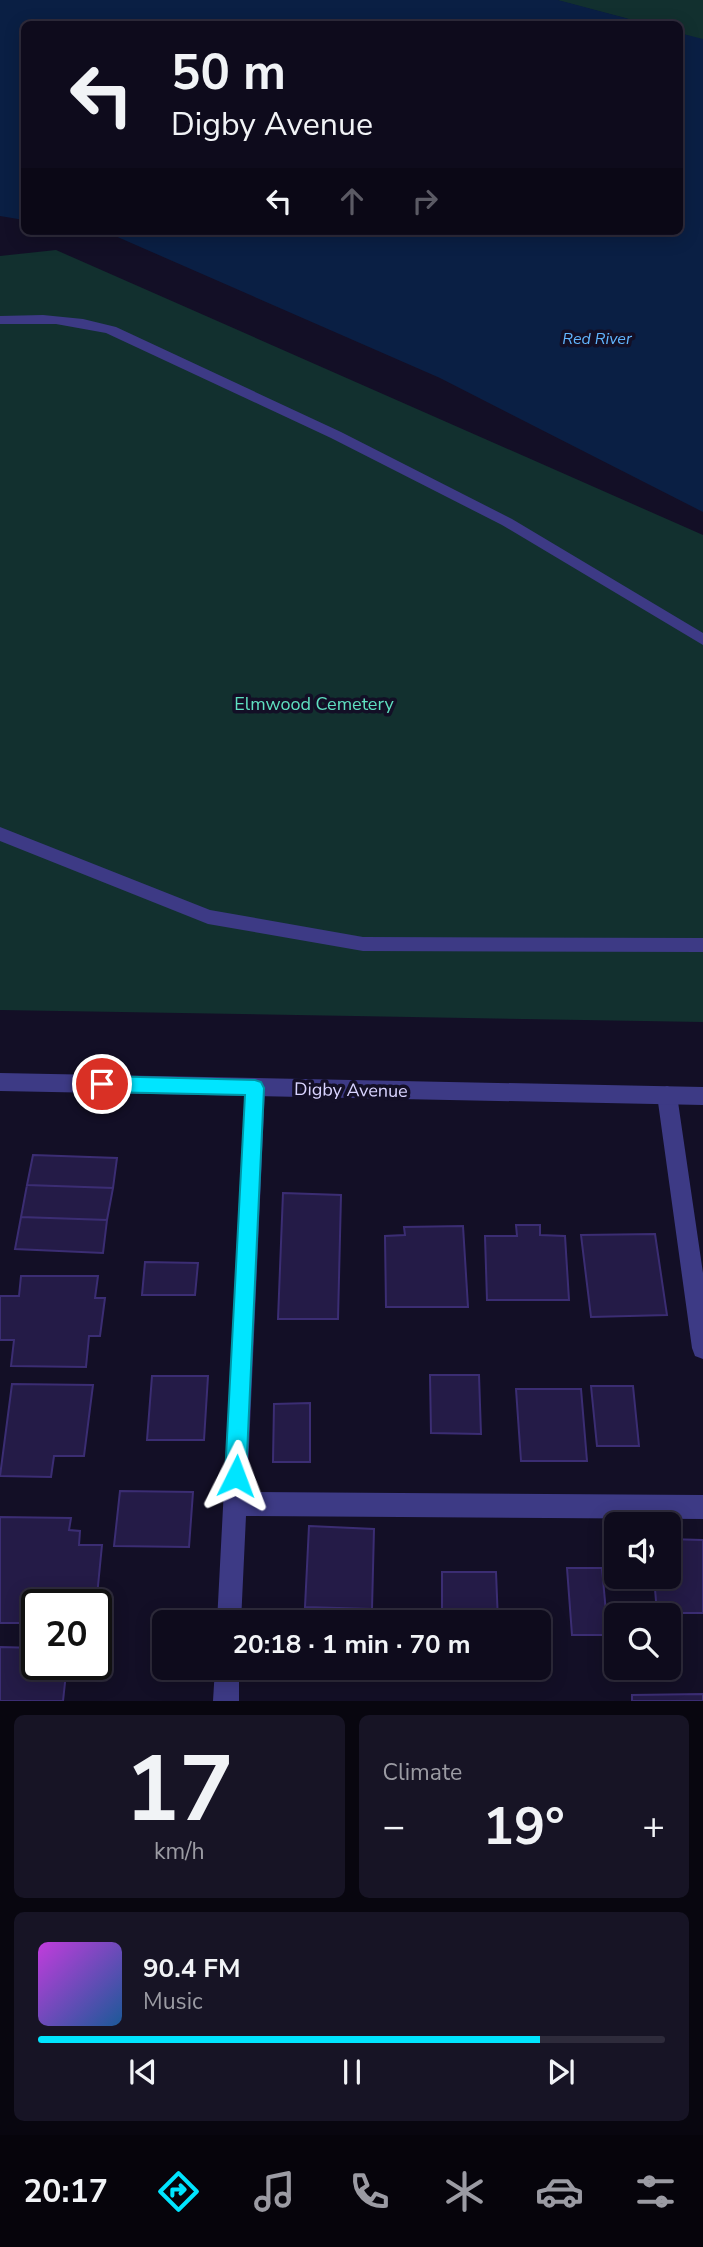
<!DOCTYPE html>
<meta charset="utf-8">
<style>
:root{--surface:#0e0b1c;--page:#171425;--text:#f1f3f6;--muted:#9b9ba3;--line:#2e2b3b;--accent:#00e5ff}
body{margin:0;font-family:"Nunito Sans",sans-serif;background:var(--page);color:var(--text);height:100vh;display:flex;flex-direction:column;font-size:26px;white-space:nowrap}
*{box-sizing:border-box;margin:0}
p{font-size:23px;color:var(--muted)}
.icon{flex:none;width:38px;height:38px;fill:none;stroke:currentColor;stroke-width:2;stroke-linecap:round;stroke-linejoin:round}
.map{position:relative;height:1701px;overflow:hidden}
.drawer{display:flex;flex-direction:column;gap:14px;padding:14px;background:#08060f;flex:1}
.drawer>*{flex:none}
.guide{position:absolute;left:21px;top:21px;width:662px;height:214px;border-radius:10px;box-shadow:0 4px 18px #0003,0 0 0 2px var(--line);background:#0e0b1c;color:var(--text);overflow:hidden}
.controls{position:absolute;left:604px;top:1512px;display:grid;gap:14px}
.controls a{display:grid;place-items:center;width:77px;height:77px;border-radius:10px;background:var(--surface);box-shadow:0 4px 18px #0003,0 0 0 2px var(--line);font-size:35px}
.speed{position:absolute;left:21px;top:1589px;display:flex;gap:14px;font-size:35px;font-weight:700;text-align:center}
.speed>*{display:grid;place-content:center;width:91px;height:91px;border-radius:50%;background:var(--surface);box-shadow:0 4px 18px #0003,0 0 0 2px var(--line);line-height:1}
.speed .limit{border:4px solid #111;border-radius:10px;background:#fff;color:#111}
.pin{position:absolute;display:grid;place-items:center;width:60px;height:60px;color:#fff;margin:-30px;border:4px solid #fff;border-radius:50%;box-shadow:0 2px 7px #0007}
.me{position:absolute;width:77px;margin:-38px;rotate:3deg;stroke-linejoin:round;filter:drop-shadow(0 0 5px #0008)}
.turn{display:flex;align-items:center;gap:24px;height:147px;padding:0 35px;font-size:32px}
.turn .icon{width:91px;height:91px;stroke-width:2.5}
.turn b{display:block;font-size:49px;line-height:60px}
.lanes{display:flex;align-items:center;height:66px;padding:0 35px;background:#0003;justify-content:center;gap:35px;direction:ltr}
.lanes .off{opacity:.35}
.big{font-size:52px;font-weight:700;line-height:1.1}
.drawer .tile{flex:1;display:flex;flex-direction:column;justify-content:center;gap:10px;min-width:0;padding:0 24px;border-radius:10px;background:var(--page)}
.drawer .dial{align-items:center;gap:0}
.dial b{font-size:91px;line-height:1}
.song{display:flex;align-items:center;gap:21px}
.cover{width:84px;height:84px;border-radius:10px;background:linear-gradient(135deg,hsl(290 70% 55%),hsl(210 70% 35%))}
.played{height:7px;border-radius:4px;background:linear-gradient(90deg,var(--accent) 80%,var(--line) 80%)}
.keys{display:flex;justify-content:space-around;direction:ltr}
.heat{display:flex;justify-content:space-between;align-items:center;font-size:38px;direction:ltr}
.drawer .tiles{flex:1;display:grid;gap:14px;grid-template-columns:1fr 1fr}
.tile:last-child{grid-column:span 2}
.trip{position:absolute;left:152px;top:1610px;width:399px;height:70px;border-radius:10px;background:var(--surface);box-shadow:0 4px 18px #0003,0 0 0 2px var(--line);font-weight:700;line-height:70px;text-align:center}
.tabs{display:flex;height:112px;justify-content:space-around;align-items:center;background:#06040b;color:var(--muted)}
.tabs .icon{width:49px;height:49px}
.tabs .active{color:var(--accent)}
.tabs b{font-size:32px;color:var(--text)}
.map>svg:first-child{display:block}
.green{fill:#12302f}
.water{fill:#0a1f44}
.building{fill:#241b47;stroke:#3b2d73;stroke-width:2}
.lines{fill:none;stroke-linecap:round;stroke-linejoin:round}
.service{fill:#3d3a85;fill-rule:evenodd}
.minor{fill:#3d3a85;fill-rule:evenodd}
.route{fill:#00e5ff;stroke:#0095a6;stroke-width:2}
.labels{text-anchor:middle;stroke-width:7;stroke-linejoin:round;paint-order:stroke}
.far-water-label{font-size:16px;font-style:italic;fill:#62b6ff;stroke:#130f26}
.park-label{font-size:18px;fill:#5fe0c0;stroke:#130f26}
.street-label{font-size:18px;fill:#d9d4ff;stroke:#130f26}
</style>
<div class="map">
<svg width="703" height="1701" viewBox="0 0 703 1701">
<rect width="100%" height="100%" fill="#130f26"/>
<path class="green" d="M 556,0 L 703,0 L 703,40 L 679,33 L 679,24 L 647,24 Z
M 56,250 L 703,535 L 703,1022 L 0,1010 L 0,256 Z"/>
<path class="water" d="M 0,0 L 558,0 L 648,24 L 24,24 L 24,220 L 0,216 Z
M 679,33 L 703,39 L 703,512 L 440,378 L 113,235 L 91,231 L 679,231 Z"/>
<path class="building" d="M 33,1155 L 117,1158 L 113,1188 L 27,1185 Z
M 27,1185 L 113,1188 L 107,1220 L 21,1217 Z
M 283,1193 L 341,1195 L 338,1319 L 278,1319 Z
M 21,1217 L 107,1220 L 103,1253 L 15,1249 Z
M 516,1225 L 540,1225 L 540,1235 L 565,1236 L 569,1300 L 487,1300 L 485,1236 L 517,1236 Z
M 463,1226 L 468,1307 L 386,1307 L 385,1236 L 405,1235 L 404,1227 Z
M 655,1234 L 667,1315 L 591,1317 L 581,1235 Z
M 145,1262 L 198,1263 L 195,1295 L 142,1295 Z
M 21,1276 L 98,1276 L 95,1298 L 105,1298 L 100,1336 L 89,1336 L 86,1367 L 11,1366 L 14,1340 L 0,1340 L 0,1296 L 19,1296 Z
M 430,1375 L 479,1375 L 481,1434 L 431,1433 Z
M 152,1376 L 208,1376 L 204,1440 L 147,1440 Z
M 12,1384 L 93,1385 L 84,1456 L 54,1456 L 51,1477 L 0,1476 Z
M 591,1386 L 633,1386 L 639,1446 L 597,1446 Z
M 516,1389 L 581,1389 L 587,1461 L 521,1461 Z
M 310,1403 L 310,1462 L 273,1462 L 274,1404 Z
M 120,1491 L 193,1492 L 189,1547 L 114,1546 Z
M 0,1517 L 71,1518 L 69,1530 L 80,1531 L 79,1545 L 102,1545 L 96,1606 L 37,1605 L 37,1623 L 0,1623 Z
M 309,1526 L 374,1529 L 372,1609 L 305,1607 Z
M 668,1539 L 703,1540 L 703,1613 L 657,1613 L 654,1577 L 668,1577 Z
M 567,1568 L 602,1568 L 608,1635 L 572,1635 Z
M 442,1572 L 496,1572 L 498,1622 L 442,1622 Z
M 0,1647 L 37,1648 L 37,1664 L 67,1664 L 63,1701 L 0,1701 Z
M 703,1694 L 703,1701 L 632,1701 L 632,1695 Z"/>
<g class="lines">
<path class="service" d="M 43,315 L 83,319 L 116,327 L 341,432 L 512,519 L 703,633 L 703,645 L 502,525 L 331,438 L 106,333 L 56,324 L 0,324 L 0,316 Z
M 0,827 L 210,910 L 363,937 L 703,938 L 703,952 L 363,951 L 208,924 L 0,841 Z
M 255,1079 L 262,1082 L 265,1088 L 247,1492 L 703,1495 L 703,1519 L 246,1516 L 241,1622 L 217,1622 L 245,1088 L 248,1082 Z
M 667,1086 L 674,1089 L 677,1095 L 703,1273 L 703,1359 L 695,1356 L 692,1348 L 657,1095 L 660,1089 Z
M 215,1668 L 239,1668 L 239,1701 L 213,1701 Z"/>
<path class="minor" d="M 0,1073 L 703,1087 L 703,1105 L 0,1091 Z"/>
</g>
<path class="route" d="M 102,1076 L 255,1080 L 261,1082 L 264,1088 L 246,1476 L 243,1484 L 236,1487 L 228,1484 L 225,1476 L 245,1095 L 102,1092 L 96,1090 L 93,1084 L 96,1079 Z"/>
<g class="labels">
<g class="far-water-label">
<text x="597" y="344">Red River</text>
</g>
<g class="park-label">
<text x="314" y="710">Elmwood Cemetery</text>
</g>
<g class="street-label">
<text transform="translate(351 1090) rotate(1)" y="6">Digby Avenue</text>
</g>
</g>
</svg>
<div class="controls">
<a><svg class="icon" aria-label="sound" viewBox="0 0 24 24"><path d="M4 9h4l5-4v14l-5-4H4zM17 9q2 3 0 6"/></svg></a>
<a><svg class="icon" aria-label="search" viewBox="0 0 24 24"><circle cx="10" cy="10" r="6"/><path d="M15 15l6 6"/></svg></a>
</div>
<div class="speed"><div class="limit">20</div></div>
<div class="pin" style="left:102px;top:1084px;background:#d93025"><svg class="icon" aria-label="arrive" viewBox="0 0 24 24"><path d="M6 21V4h12l-3 4 3 4H6"/></svg></div>
<svg class="me" style="left:236px;top:1476px" viewBox="-20 -20 40 40"><path d="M0-17L14 15 0 8-14 15z" fill="#00e5ff" stroke="#fff" stroke-width="4"/></svg>
<div class="trip">20:18 · 1 min · 70 m</div>
<div class="guide">
<div class="turn"><svg class="icon" aria-label="left" viewBox="0 0 24 24"><path d="M17 20v-9H6M10 6l-5 5 5 5"/></svg><div><b>50 m</b>Digby Avenue</div></div>
<div class="lanes"><svg class="icon" aria-label="left" viewBox="0 0 24 24"><path d="M17 20v-9H6M10 6l-5 5 5 5"/></svg><svg class="icon off" aria-label="ahead" viewBox="0 0 24 24"><path d="M12 20V5M6 11l6-6 6 6"/></svg><svg class="icon off" aria-label="right" viewBox="0 0 24 24"><path d="M7 20v-9h11M14 6l5 5-5 5"/></svg></div>
</div>
</div>
<section class="drawer">
<div class="tiles">
<div class="tile dial"><b>17</b><p>km/h</p></div>
<div class="tile"><p>Climate</p>
<div class="heat"><a>−</a><b class="big">19°</b><a>+</a></div>
</div>
<div class="tile">
<div class="song"><i class="cover"></i><div><b>90.4 FM</b><p>Music</p></div></div>
<div class="played"></div>
<div class="keys"><svg class="icon" aria-label="previous" viewBox="0 0 24 24"><path d="M18 5L8 12l10 7zM5 5v14"/></svg><svg class="icon" aria-label="pause" viewBox="0 0 24 24"><path d="M8 5v14M16 5v14"/></svg><svg class="icon" aria-label="next" viewBox="0 0 24 24"><path d="M6 5l10 7-10 7zM19 5v14"/></svg></div>
</div>
</div>
</section>
<nav class="tabs">
<b>20:17</b>
<svg class="icon active" aria-label="directions" viewBox="0 0 24 24"><path d="M12 3l9 9-9 9-9-9zM9 14v-3h6M13 9l2 2-2 2"/></svg>
<svg class="icon" aria-label="music" viewBox="0 0 24 24"><path d="M9 18V5l10-2v13"/><circle cx="6" cy="18" r="3"/><circle cx="16" cy="16" r="3"/></svg>
<svg class="icon" aria-label="phone" viewBox="0 0 24 24"><path d="M5 4h4l2 5-3 2q2 4 5 5l2-3 5 2v4C11 20 4 13 5 4z"/></svg>
<svg class="icon" aria-label="climate" viewBox="0 0 24 24"><path d="M12 3v18M4 7l16 10M4 17L20 7"/></svg>
<svg class="icon" aria-label="car" viewBox="0 0 24 24"><path d="M5 17H2v-5l4-1 3-4h7l3 4 3 1v5h-3M9 17h6M6 11h13"/><circle cx="7" cy="17" r="2"/><circle cx="17" cy="17" r="2"/></svg>
<svg class="icon" aria-label="filters" viewBox="0 0 24 24"><path d="M4 7h16M4 17h16"/><circle cx="9" cy="7" r="2"/><circle cx="15" cy="17" r="2"/></svg>
</nav>
